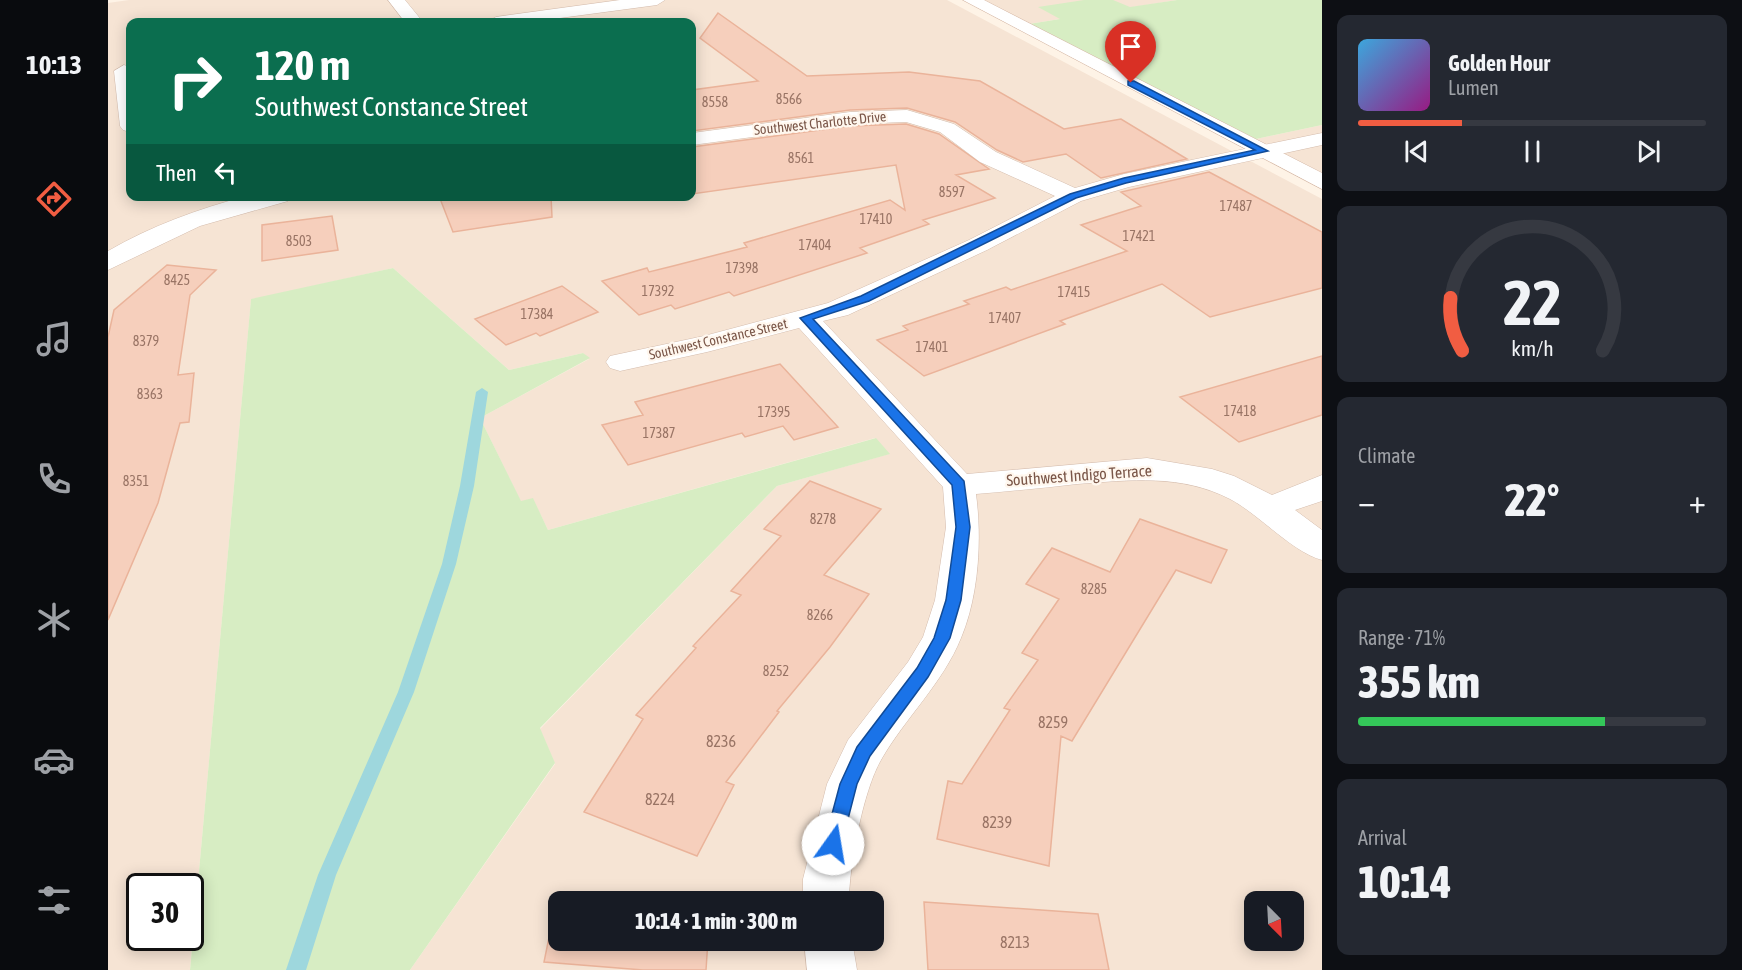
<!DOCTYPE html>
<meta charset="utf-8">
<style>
:root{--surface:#171b24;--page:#242831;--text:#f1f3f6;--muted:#9ea1a6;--line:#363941;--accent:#f15d42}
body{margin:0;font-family:"Asap Condensed",sans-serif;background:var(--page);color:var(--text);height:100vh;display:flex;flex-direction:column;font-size:22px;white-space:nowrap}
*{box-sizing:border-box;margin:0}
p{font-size:20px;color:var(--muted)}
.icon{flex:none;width:33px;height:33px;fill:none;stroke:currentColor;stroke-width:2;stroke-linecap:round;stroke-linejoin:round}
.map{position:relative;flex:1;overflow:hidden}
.drawer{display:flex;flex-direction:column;gap:15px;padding:15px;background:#0d0f14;width:420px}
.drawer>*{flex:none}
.hud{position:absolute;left:18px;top:18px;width:570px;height:183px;border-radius:12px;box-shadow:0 3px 15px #0003;background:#0b6e4f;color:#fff;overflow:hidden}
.needle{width:39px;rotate:156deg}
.tools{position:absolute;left:1136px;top:891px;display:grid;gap:12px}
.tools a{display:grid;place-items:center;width:60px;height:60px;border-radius:12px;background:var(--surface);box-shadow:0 3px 15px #0003;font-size:30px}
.speed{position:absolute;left:18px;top:873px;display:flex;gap:12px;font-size:30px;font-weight:700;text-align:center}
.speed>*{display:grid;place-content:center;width:78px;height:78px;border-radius:50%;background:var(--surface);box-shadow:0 3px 15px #0003;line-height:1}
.speed .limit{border:3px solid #111;border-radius:9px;background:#fff;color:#111}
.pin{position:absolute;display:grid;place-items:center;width:51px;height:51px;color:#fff;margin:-62px -26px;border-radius:50% 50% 50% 0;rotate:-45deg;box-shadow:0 0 6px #0007}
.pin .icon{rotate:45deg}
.me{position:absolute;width:66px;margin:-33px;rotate:13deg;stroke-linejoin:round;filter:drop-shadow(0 0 4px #0008)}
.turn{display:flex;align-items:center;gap:21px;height:126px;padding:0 30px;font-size:27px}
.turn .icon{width:78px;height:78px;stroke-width:2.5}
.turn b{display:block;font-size:42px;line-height:51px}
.then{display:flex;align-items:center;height:57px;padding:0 30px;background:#0003;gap:12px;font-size:22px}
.big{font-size:45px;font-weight:800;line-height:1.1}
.drawer .card{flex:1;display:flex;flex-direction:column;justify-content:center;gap:9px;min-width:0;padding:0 21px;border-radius:12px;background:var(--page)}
.drawer .dial{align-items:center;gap:0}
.dial svg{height:156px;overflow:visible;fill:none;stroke:var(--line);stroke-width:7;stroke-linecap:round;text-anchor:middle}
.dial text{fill:var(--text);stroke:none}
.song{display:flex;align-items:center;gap:18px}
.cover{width:72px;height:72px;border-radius:9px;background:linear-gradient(135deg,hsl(200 70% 55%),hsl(310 70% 35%))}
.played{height:6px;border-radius:3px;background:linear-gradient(90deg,var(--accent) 30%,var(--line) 30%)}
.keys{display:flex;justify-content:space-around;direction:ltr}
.heat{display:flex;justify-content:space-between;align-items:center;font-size:33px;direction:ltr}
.charge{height:9px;border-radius:4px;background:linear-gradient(90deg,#34c759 71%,var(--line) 0)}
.trip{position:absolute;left:440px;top:891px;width:336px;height:60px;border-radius:12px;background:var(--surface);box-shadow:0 3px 15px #0003;font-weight:800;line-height:60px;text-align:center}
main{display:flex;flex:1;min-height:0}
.tabs{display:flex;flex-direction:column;width:108px;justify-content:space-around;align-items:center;background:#090b0e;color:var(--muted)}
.tabs .icon{width:42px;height:42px}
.tabs .selected{color:var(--accent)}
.tabs b{font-size:27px;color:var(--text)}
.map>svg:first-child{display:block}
.residential{fill:#f6e4d4;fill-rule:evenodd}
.green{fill:#d7edc3}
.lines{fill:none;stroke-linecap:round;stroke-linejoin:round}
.stream{fill:#9ed7dd;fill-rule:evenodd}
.building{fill:#f6cfbc;stroke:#eab39a;stroke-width:1.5}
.street-casing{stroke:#d4bcad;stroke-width:1}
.secondary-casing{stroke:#d7bbaa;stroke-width:1}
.street{fill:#fff;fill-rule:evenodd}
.secondary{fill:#fff;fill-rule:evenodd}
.route{fill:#1a73e8;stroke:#114b97;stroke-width:1.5}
.labels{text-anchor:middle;stroke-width:4.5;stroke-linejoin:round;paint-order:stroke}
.number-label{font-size:14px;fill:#997465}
.far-street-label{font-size:14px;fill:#7a5648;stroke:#fff7ee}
.street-label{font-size:16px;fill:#7a5648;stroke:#fff7ee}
.near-number-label{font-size:16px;fill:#997465}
</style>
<main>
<nav class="tabs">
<b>10:13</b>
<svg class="icon selected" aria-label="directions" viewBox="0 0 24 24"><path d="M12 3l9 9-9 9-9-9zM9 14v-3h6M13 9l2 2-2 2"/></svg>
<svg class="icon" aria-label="music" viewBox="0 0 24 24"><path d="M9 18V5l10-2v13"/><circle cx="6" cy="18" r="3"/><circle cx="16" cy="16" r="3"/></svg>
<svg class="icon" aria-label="phone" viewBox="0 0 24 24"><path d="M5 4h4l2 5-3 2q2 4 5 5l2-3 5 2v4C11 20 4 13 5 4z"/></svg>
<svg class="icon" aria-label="climate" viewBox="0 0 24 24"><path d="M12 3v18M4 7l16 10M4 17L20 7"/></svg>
<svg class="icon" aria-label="car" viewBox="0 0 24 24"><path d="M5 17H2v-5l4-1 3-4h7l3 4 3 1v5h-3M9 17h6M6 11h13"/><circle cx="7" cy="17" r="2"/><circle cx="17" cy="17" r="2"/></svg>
<svg class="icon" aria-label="filters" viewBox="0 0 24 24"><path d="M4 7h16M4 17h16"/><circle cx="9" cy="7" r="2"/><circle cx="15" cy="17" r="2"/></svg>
</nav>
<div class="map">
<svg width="1214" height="970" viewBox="0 0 1214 970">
<rect width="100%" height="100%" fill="#fef3e6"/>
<path class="residential" d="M 21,0 L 839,0 L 1214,199 L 1214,970 L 302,970 L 447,764 L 432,729 L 669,486 L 781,454 L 767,438 L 440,530 L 425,499 L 413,502 L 372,418 L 481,359 L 475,353 L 401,370 L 285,268 L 143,300 L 82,970 L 0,970 L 0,3 ZM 22,22 L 584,22 L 584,196 L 22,196 ZM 32,886 L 82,886 L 82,938 L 32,938 ZM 450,902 L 765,902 L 765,940 L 450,940 ZM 1146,902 L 1185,902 L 1185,940 L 1146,940 Z
M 875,0 L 1069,0 L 921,24 Z
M 1214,125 L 1214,173 L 1148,139 Z"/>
<path class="green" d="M 976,0 L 1005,0 L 1022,7 L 1069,0 L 1214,0 L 1214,125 L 1148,139 L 921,24 L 952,19 L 930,7 Z
M 285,268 L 401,370 L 475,353 L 482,358 L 372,418 L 413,501 L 425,498 L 440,530 L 768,438 L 782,454 L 669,486 L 432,728 L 447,763 L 302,970 L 82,970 L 143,299 Z"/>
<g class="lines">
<path class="stream" d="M 374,388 L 380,392 L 366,486 L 348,564 L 306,692 L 228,875 L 198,970 L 178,970 L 210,875 L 290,692 L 334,564 L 352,486 L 368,392 Z"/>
</g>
<path class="building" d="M 610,13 L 699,76 L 801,72 L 872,81 L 956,129 L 1013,119 L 1079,159 L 993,178 L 958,154 L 915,162 L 889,150 L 847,122 L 799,108 L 742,110 L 584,131 L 584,90 L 650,81 L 592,38 Z
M 798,124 L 831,134 L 881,169 L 848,175 L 887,198 L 815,220 L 821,224 L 752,248 L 759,253 L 626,296 L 621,292 L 567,309 L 563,305 L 531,315 L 494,281 L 539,268 L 541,272 L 565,266 L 639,247 L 636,243 L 782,200 L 797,210 L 788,165 L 584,194 L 584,147 L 742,126 Z
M 1101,172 L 1214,232 L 1214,288 L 1102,317 L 1054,284 L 952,321 L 957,324 L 816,376 L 769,340 L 800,330 L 795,326 L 861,304 L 856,301 L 898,287 L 903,290 L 1019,251 L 973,225 L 1033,206 L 1013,192 Z
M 331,196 L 443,196 L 444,217 L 345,232 Z
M 224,216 L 230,250 L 154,261 L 154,225 Z
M 59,265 L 108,270 L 82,295 L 70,375 L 86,373 L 81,422 L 72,423 L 50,503 L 0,620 L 0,337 L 6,310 Z
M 454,286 L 490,312 L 432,336 L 428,333 L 398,345 L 367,319 Z
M 1214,356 L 1214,415 L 1131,442 L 1072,397 Z
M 672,364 L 730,427 L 686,440 L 675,426 L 637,437 L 634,433 L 520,465 L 494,425 L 535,415 L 527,402 Z
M 702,481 L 773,509 L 716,575 L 761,594 L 722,647 L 669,711 L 671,712 L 618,782 L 626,785 L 589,856 L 476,812 L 535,719 L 528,715 L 588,648 L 585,646 L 633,595 L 623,591 L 673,536 L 656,529 Z
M 1032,519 L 1119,550 L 1103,583 L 1068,570 L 964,741 L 953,736 L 941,866 L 829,839 L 840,781 L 854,784 L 902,710 L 896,708 L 930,660 L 914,653 L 951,599 L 918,584 L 944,548 L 1002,572 Z
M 450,893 L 570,902 L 450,902 L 450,940 L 600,940 L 598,970 L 535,970 L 436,962 Z
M 816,902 L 990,914 L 1001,970 L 820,970 Z"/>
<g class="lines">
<defs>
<path id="street" d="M 280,0 L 297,0 L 315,22 L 297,22 Z
M 512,0 L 557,0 L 549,5 L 422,22 L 379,22 L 388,17 Z
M 16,65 L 22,67 L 22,132 L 15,130 L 12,126 L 6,71 Z
M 799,110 L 846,124 L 888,152 L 967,188 L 1016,174 L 1214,133 L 1214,145 L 1021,187 L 973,201 L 879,250 L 740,315 L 715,321 L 859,474 L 1039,458 L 1104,469 L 1126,476 L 1164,495 L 1214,475 L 1214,501 L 1187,510 L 1214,530 L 1214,560 C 1184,552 1152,515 1122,499 C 1073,474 1023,480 969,484 C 936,488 902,491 868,494 C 874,539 871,595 853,638 C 835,683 797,718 773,760 C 755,791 741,866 741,902 L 695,902 L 695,879 L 719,784 L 740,740 L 800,662 L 815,637 L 827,600 L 838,527 L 835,487 L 691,328 L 599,352 L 512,371 L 502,368 L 498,362 L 502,356 L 596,336 L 720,303 L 861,240 L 947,196 L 872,162 L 832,132 L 798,122 L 742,124 L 584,145 L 584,133 L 742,112 Z
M 139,196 L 183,196 L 180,201 L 92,226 L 0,270 L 0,251 C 43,226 90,209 139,196 Z
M 696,940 L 744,940 L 749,970 L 699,970 Z"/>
<path id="secondary" d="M 855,0 L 876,0 L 1214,173 L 1214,189 Z"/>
</defs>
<use href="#street" class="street-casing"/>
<use href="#secondary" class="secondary-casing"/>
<use href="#street" class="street"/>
<use href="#secondary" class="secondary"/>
</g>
<path class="route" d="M 1020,81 L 1026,81 L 1160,151 L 1018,183 L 968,198 L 761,301 L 705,319 L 856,481 L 862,527 L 853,600 L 842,638 L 820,677 L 762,756 L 749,784 L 732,850 L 725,853 L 718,850 L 716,844 L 732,784 L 749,747 L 809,668 L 826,638 L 838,600 L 848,527 L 844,485 L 692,318 L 753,296 L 962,194 L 1016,178 L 1147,150 L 1020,85 Z"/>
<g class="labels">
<g class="number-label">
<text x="681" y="104">8566</text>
<text x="607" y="107">8558</text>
<text x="693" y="163">8561</text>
<text x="844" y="197">8597</text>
<text x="1128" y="211">17487</text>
<text x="768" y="224">17410</text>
<text x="1031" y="241">17421</text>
<text x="191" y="246">8503</text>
<text x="707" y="250">17404</text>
<text x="634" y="273">17398</text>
<text x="69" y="285">8425</text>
<text x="550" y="296">17392</text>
<text x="966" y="297">17415</text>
<text x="429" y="319">17384</text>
<text x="897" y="323">17407</text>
<text x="38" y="346">8379</text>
<text x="824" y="352">17401</text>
<text x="42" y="399">8363</text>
<text x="1132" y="416">17418</text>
<text x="666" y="417">17395</text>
<text x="551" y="438">17387</text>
<text x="28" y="486">8351</text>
<text x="715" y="524">8278</text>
<text x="986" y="594">8285</text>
<text x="712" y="620">8266</text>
<text x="668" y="676">8252</text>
</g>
<g class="far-street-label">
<text transform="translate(712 123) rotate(-6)" y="5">Southwest Charlotte Drive</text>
<text transform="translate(610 339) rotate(-13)" y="5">Southwest Constance Street</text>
</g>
<g class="street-label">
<text transform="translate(971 475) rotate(-4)" y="6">Southwest Indigo Terrace</text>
</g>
<g class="near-number-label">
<text x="945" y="728">8259</text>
<text x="613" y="747">8236</text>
<text x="552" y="805">8224</text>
<text x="889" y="828">8239</text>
<text x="907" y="948">8213</text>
</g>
</g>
</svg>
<div class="tools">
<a><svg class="needle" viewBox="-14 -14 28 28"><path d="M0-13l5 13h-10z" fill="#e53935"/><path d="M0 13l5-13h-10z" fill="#9ea1a6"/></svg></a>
</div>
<div class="speed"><div class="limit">30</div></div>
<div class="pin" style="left:1023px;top:83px;background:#d93025"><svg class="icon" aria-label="arrive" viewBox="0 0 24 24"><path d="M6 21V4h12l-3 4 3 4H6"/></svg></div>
<svg class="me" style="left:725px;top:844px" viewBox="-20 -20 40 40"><circle r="19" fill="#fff"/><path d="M0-13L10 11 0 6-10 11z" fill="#1a73e8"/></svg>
<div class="trip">10:14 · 1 min · 300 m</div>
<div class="hud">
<div class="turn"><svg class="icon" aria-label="right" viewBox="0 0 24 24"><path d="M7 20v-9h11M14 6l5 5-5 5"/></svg><div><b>120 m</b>Southwest Constance Street</div></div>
<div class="then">Then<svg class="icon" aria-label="left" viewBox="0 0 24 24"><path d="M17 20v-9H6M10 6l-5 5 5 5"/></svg></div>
</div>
</div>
<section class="drawer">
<div class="card">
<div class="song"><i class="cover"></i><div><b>Golden Hour</b><p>Lumen</p></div></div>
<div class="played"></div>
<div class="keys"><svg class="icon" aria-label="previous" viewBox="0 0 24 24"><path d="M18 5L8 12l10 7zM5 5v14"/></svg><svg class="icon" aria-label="pause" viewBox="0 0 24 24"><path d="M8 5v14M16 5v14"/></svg><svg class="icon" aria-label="next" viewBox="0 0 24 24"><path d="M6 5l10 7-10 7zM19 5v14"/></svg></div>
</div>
<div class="card dial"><svg viewBox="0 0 100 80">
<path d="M14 69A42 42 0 1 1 86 69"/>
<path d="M14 69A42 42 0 0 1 8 42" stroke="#f15d42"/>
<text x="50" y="56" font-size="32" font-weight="700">22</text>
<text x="50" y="72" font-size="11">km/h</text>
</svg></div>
<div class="card"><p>Climate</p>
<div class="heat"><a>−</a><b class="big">22°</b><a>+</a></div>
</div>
<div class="card"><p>Range · 71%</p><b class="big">355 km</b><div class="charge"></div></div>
<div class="card"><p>Arrival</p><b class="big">10:14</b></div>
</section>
</main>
